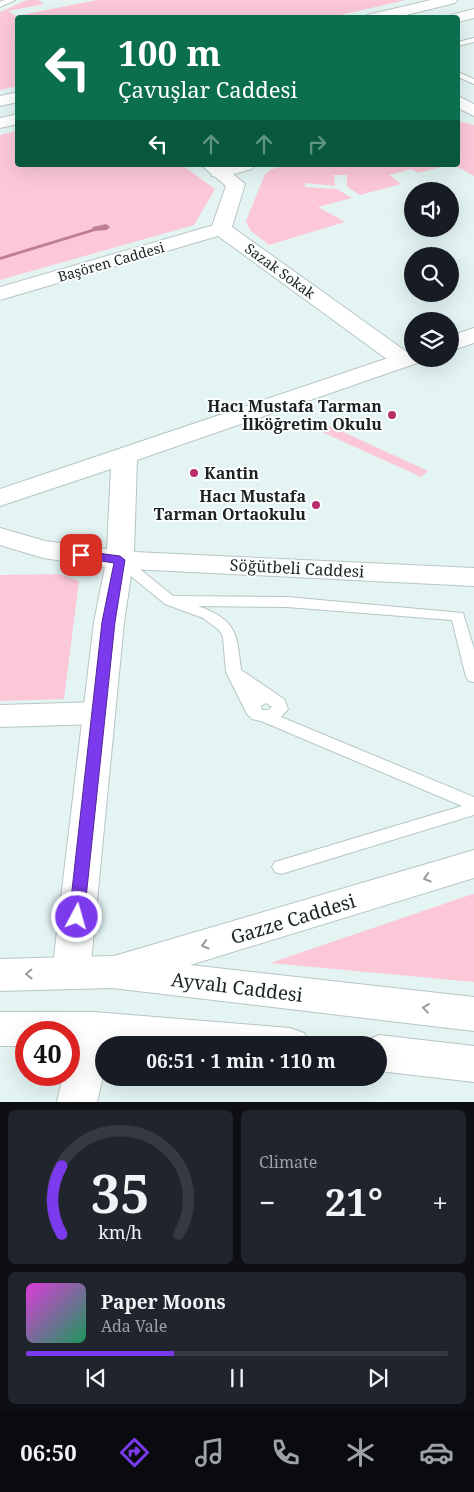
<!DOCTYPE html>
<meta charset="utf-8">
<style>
:root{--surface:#171b24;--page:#20242c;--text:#f1f3f6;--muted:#9ea1a6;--line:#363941;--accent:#7c3aed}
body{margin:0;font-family:"Noto Serif",serif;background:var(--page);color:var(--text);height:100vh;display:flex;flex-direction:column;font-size:19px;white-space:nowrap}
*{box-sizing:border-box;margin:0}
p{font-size:16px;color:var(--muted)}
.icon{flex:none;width:28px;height:28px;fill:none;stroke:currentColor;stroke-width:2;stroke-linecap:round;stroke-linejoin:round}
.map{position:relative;height:1102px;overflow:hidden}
.side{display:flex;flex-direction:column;gap:8px;padding:8px;background:#0d0f14;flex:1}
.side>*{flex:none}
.guide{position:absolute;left:15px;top:15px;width:445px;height:152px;border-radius:5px;box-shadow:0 5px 20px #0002;background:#0b6e4f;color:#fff;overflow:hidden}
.buttons{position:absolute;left:404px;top:182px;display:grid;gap:10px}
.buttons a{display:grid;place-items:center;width:55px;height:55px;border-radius:50%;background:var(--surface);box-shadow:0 5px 20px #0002;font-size:25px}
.speed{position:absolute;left:15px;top:1021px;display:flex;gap:10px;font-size:25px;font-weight:700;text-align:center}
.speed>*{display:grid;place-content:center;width:65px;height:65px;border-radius:50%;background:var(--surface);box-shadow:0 5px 20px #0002;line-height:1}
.speed .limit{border:8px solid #d22;background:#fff;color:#111}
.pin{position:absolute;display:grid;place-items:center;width:42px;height:42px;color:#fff;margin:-21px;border-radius:10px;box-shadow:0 2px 8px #0006}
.me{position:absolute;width:55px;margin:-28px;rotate:6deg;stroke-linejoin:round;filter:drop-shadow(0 0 4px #0008)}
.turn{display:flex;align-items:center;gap:18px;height:105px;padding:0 20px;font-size:22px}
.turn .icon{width:65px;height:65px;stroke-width:2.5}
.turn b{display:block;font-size:35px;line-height:42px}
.lanes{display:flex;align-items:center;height:48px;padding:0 20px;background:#0003;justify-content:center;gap:25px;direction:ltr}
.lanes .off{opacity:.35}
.big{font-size:38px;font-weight:700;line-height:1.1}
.side .tile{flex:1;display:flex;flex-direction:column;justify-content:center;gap:8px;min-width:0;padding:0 18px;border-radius:8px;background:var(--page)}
.side .dial{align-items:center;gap:0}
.dial svg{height:130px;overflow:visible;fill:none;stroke:var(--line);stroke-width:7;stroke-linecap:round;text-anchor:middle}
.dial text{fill:var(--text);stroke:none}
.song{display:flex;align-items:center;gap:15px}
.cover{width:60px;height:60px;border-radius:8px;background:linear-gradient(135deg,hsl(300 70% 55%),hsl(150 70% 35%))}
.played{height:5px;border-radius:2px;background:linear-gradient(90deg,var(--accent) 35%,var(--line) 35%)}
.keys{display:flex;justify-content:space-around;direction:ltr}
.heat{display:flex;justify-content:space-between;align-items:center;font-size:28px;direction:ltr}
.side .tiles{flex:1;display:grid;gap:8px;grid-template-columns:1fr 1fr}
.tile:last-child{grid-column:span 2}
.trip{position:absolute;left:95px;top:1036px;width:292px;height:50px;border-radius:25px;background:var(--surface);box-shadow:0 5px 20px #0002;font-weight:700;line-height:50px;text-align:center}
.dock{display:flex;height:80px;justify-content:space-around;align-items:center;background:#090b0e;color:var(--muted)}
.dock .icon{width:35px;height:35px}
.dock .on{color:var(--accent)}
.dock b{font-size:22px;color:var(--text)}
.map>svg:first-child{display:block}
.green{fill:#fcc8d8}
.water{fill:#be7f94}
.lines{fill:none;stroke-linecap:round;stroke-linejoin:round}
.service-casing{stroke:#b6c6c5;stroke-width:2}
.minor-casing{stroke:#b6c6c5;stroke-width:2}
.tertiary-casing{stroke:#b6c6c5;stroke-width:2}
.secondary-casing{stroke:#b6c6c5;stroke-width:2}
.service{fill:#fff;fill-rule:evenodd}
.minor{fill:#fff;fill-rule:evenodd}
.tertiary{fill:#fff;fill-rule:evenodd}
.secondary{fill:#fff;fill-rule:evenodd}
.oneway{stroke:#999c9c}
.route{fill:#7c3aed;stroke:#51269a}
.poi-dot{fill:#b92f6c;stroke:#fbfefe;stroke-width:2}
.labels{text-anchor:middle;stroke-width:4;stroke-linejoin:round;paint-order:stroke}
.far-street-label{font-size:14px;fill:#1c2222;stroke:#fbfefe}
.poi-label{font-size:16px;font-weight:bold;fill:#1c2222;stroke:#fbfefe;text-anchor:end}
.street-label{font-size:16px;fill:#1c2222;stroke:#fbfefe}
.near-street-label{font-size:19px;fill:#1c2222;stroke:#fbfefe}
</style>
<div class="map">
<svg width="474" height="1102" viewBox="0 0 474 1102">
<rect width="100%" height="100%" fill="#e3f4f3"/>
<path class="green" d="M 27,0 L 38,0 L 44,4 L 8,11 L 16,16 L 97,0 L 406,0 L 327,18 L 18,18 L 17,86 L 0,90 L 0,12 Z
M 458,121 L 474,125 L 474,176 L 454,165 L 458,165 Z
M 17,131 L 18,165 L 182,165 L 215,189 L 194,225 L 0,280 L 0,135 Z
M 288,165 L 448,165 L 418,173 L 411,169 L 389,175 L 401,184 L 360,195 L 347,187 L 347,175 L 334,175 L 335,186 L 306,183 L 304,187 L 337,189 L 352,198 L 318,207 L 345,222 L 269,245 L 250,230 L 246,221 L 265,174 L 272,169 Z
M 330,426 L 428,471 L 421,477 L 322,432 Z
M 59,574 L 79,581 L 64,699 L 0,701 L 0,575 Z
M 474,894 L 474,982 L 270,963 L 467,896 Z"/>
<path class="water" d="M 106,224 L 110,227 L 107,230 L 95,231 L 0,260 L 0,257 L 92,229 L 93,227 Z"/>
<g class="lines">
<defs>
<path id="service" d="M 5,0 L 15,0 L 0,7 L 0,2 Z
M 474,38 L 474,42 L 458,46 L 458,42 Z
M 458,72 L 474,79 L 474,84 L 458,77 Z
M 120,556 L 125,557 L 173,596 L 287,597 L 463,613 L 474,649 L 474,682 L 469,681 L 466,677 L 452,620 L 287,607 L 198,606 C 236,620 237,632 241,670 L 284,699 L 288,709 L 281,717 L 474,797 L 474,815 L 281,874 L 275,872 L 272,867 L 275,862 L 462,806 L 261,721 L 252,719 L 247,714 L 226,672 L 223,637 L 219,630 L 203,618 L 165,604 L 115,563 L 113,560 L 115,557 ZM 266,703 L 272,707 L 268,710 L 262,710 L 261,706 Z"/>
<path id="minor" d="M 201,165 L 222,165 L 245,184 L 232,227 L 411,355 L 415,360 L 411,365 L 403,367 L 395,365 L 214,233 L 211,229 L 226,186 Z
M 99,702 L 110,705 L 115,713 L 110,721 L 99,724 L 0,727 L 0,705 Z"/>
<path id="tertiary" d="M 458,96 L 474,104 L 474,116 L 458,108 Z
M 224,165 L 254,165 L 252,169 C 239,172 225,179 212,176 L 210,172 L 212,168 Z
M 221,223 L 228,225 L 231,229 L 228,233 L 0,300 L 0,287 Z
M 474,328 L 474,343 L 450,351 L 450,336 Z
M 412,350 L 412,359 L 422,359 L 420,362 L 137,460 L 134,552 L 474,568 L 474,586 L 132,569 L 124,622 L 90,973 L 84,984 L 71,989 L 58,984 L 52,973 L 94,622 L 105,567 L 43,558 L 0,545 L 0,528 L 45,541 L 107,549 L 111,469 L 0,506 L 0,489 Z
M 94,1012 L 108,1017 L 113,1029 L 110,1045 L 104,1045 L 104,1072 L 97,1102 L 57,1102 L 63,1075 L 69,1075 C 69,1054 71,1036 80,1017 Z"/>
<path id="secondary" d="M 431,0 L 457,0 L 455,3 L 394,18 L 365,18 L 367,15 Z
M 474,9 L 474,18 L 458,22 L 458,18 L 449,18 L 451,15 Z
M 18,92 L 18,102 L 0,106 L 0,96 Z
M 18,114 L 18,124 L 0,128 L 0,118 Z
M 474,850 L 474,878 L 190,965 L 474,997 L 474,1031 L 112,988 L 0,991 L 0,959 L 114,956 Z
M 0,1012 L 94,1012 L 290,1028 L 304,1033 L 310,1045 L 69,1046 L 69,1032 L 26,1032 L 26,1046 L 0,1046 Z
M 379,1035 L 474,1046 L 474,1082 L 379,1071 L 379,1045 L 363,1045 L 365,1041 Z"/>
</defs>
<use href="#service" class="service-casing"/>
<use href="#minor" class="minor-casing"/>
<use href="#tertiary" class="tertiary-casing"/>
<use href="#secondary" class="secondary-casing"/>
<use href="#service" class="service"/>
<use href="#minor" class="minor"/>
<use href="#tertiary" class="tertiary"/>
<use href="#secondary" class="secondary"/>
</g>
<defs><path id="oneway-chevron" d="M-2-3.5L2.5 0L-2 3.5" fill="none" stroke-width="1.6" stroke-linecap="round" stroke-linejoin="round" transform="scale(1.25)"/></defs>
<g class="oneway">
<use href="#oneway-chevron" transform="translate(427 878) rotate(163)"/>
<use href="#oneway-chevron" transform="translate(205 945) rotate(164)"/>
<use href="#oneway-chevron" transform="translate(29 974) rotate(179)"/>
<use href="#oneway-chevron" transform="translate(426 1008) rotate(-173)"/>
</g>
<path class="route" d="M 81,551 L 120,556 L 125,560 L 115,622 L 84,917 L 82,922 L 77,924 L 71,922 L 69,917 L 102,622 L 114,563 L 77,557 L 76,555 L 77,552 Z"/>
<g class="poi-dot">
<circle cx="392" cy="415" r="5"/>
<circle cx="194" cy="473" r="5"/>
<circle cx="316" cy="505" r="5"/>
</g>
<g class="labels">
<g class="far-street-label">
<text transform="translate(111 262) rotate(-16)" y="5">Başören Caddesi</text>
<text transform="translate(280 271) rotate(36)" y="5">Sazak Sokak</text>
</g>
<g class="poi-label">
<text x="382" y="412">Hacı Mustafa Tarman<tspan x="382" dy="18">İlköğretim Okulu</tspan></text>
<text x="204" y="479" text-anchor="start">Kantin</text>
<text x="306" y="502">Hacı Mustafa<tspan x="306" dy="18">Tarman Ortaokulu</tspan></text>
</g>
<g class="street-label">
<text transform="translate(297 568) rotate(3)" y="6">Söğütbeli Caddesi</text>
</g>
<g class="near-street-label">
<text transform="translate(293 919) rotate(-17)" y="7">Gazze Caddesi</text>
<text transform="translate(237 987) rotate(7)" y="7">Ayvalı Caddesi</text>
</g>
</g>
</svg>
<div class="buttons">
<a><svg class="icon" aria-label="sound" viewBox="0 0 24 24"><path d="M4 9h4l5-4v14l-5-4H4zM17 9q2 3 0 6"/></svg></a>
<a><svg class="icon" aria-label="search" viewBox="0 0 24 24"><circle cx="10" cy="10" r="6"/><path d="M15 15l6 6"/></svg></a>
<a><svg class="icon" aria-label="layers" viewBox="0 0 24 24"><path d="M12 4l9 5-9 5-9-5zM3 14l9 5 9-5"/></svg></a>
</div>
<div class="speed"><div class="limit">40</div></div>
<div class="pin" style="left:81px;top:555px;background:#d93025"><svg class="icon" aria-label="arrive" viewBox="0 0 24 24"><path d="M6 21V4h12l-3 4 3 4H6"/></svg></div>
<svg class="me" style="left:77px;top:917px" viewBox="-20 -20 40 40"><circle r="17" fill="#7c3aed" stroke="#fff" stroke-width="3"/><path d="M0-11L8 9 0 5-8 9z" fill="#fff"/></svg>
<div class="trip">06:51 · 1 min · 110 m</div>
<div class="guide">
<div class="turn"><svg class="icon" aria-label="left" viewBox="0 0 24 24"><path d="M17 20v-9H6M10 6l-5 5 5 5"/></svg><div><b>100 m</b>Çavuşlar Caddesi</div></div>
<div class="lanes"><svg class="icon" aria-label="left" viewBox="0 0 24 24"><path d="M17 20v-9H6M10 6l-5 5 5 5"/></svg><svg class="icon off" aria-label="ahead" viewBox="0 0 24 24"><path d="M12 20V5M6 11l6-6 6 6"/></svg><svg class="icon off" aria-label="ahead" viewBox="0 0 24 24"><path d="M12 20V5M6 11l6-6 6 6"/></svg><svg class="icon off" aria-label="right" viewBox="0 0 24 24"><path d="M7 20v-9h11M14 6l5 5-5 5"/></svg></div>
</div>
</div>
<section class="side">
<div class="tiles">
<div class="tile dial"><svg viewBox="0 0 100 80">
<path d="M14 69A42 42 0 1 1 86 69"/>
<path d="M14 69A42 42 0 0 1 14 27" stroke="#7c3aed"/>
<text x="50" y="56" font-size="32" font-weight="700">35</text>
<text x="50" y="72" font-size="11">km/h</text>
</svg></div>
<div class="tile"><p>Climate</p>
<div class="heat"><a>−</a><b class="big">21°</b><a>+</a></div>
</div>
<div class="tile">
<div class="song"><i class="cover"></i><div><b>Paper Moons</b><p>Ada Vale</p></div></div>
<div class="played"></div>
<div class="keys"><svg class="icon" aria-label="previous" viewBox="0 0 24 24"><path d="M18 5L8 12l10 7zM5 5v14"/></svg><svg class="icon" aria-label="pause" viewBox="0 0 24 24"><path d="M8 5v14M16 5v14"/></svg><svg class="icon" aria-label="next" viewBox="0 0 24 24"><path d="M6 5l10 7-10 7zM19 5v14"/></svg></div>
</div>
</div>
</section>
<nav class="dock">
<b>06:50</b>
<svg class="icon on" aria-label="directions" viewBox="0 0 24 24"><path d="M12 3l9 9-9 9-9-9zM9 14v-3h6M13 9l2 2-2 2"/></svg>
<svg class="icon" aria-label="music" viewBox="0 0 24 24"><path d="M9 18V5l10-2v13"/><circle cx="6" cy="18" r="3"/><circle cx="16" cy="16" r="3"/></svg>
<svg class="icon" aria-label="phone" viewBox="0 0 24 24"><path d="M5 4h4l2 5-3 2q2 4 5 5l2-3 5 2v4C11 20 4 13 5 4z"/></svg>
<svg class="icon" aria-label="climate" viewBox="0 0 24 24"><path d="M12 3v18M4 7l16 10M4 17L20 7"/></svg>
<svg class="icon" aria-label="car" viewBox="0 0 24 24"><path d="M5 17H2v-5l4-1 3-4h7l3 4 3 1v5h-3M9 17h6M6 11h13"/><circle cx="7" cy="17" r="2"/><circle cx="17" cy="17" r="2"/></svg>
</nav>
